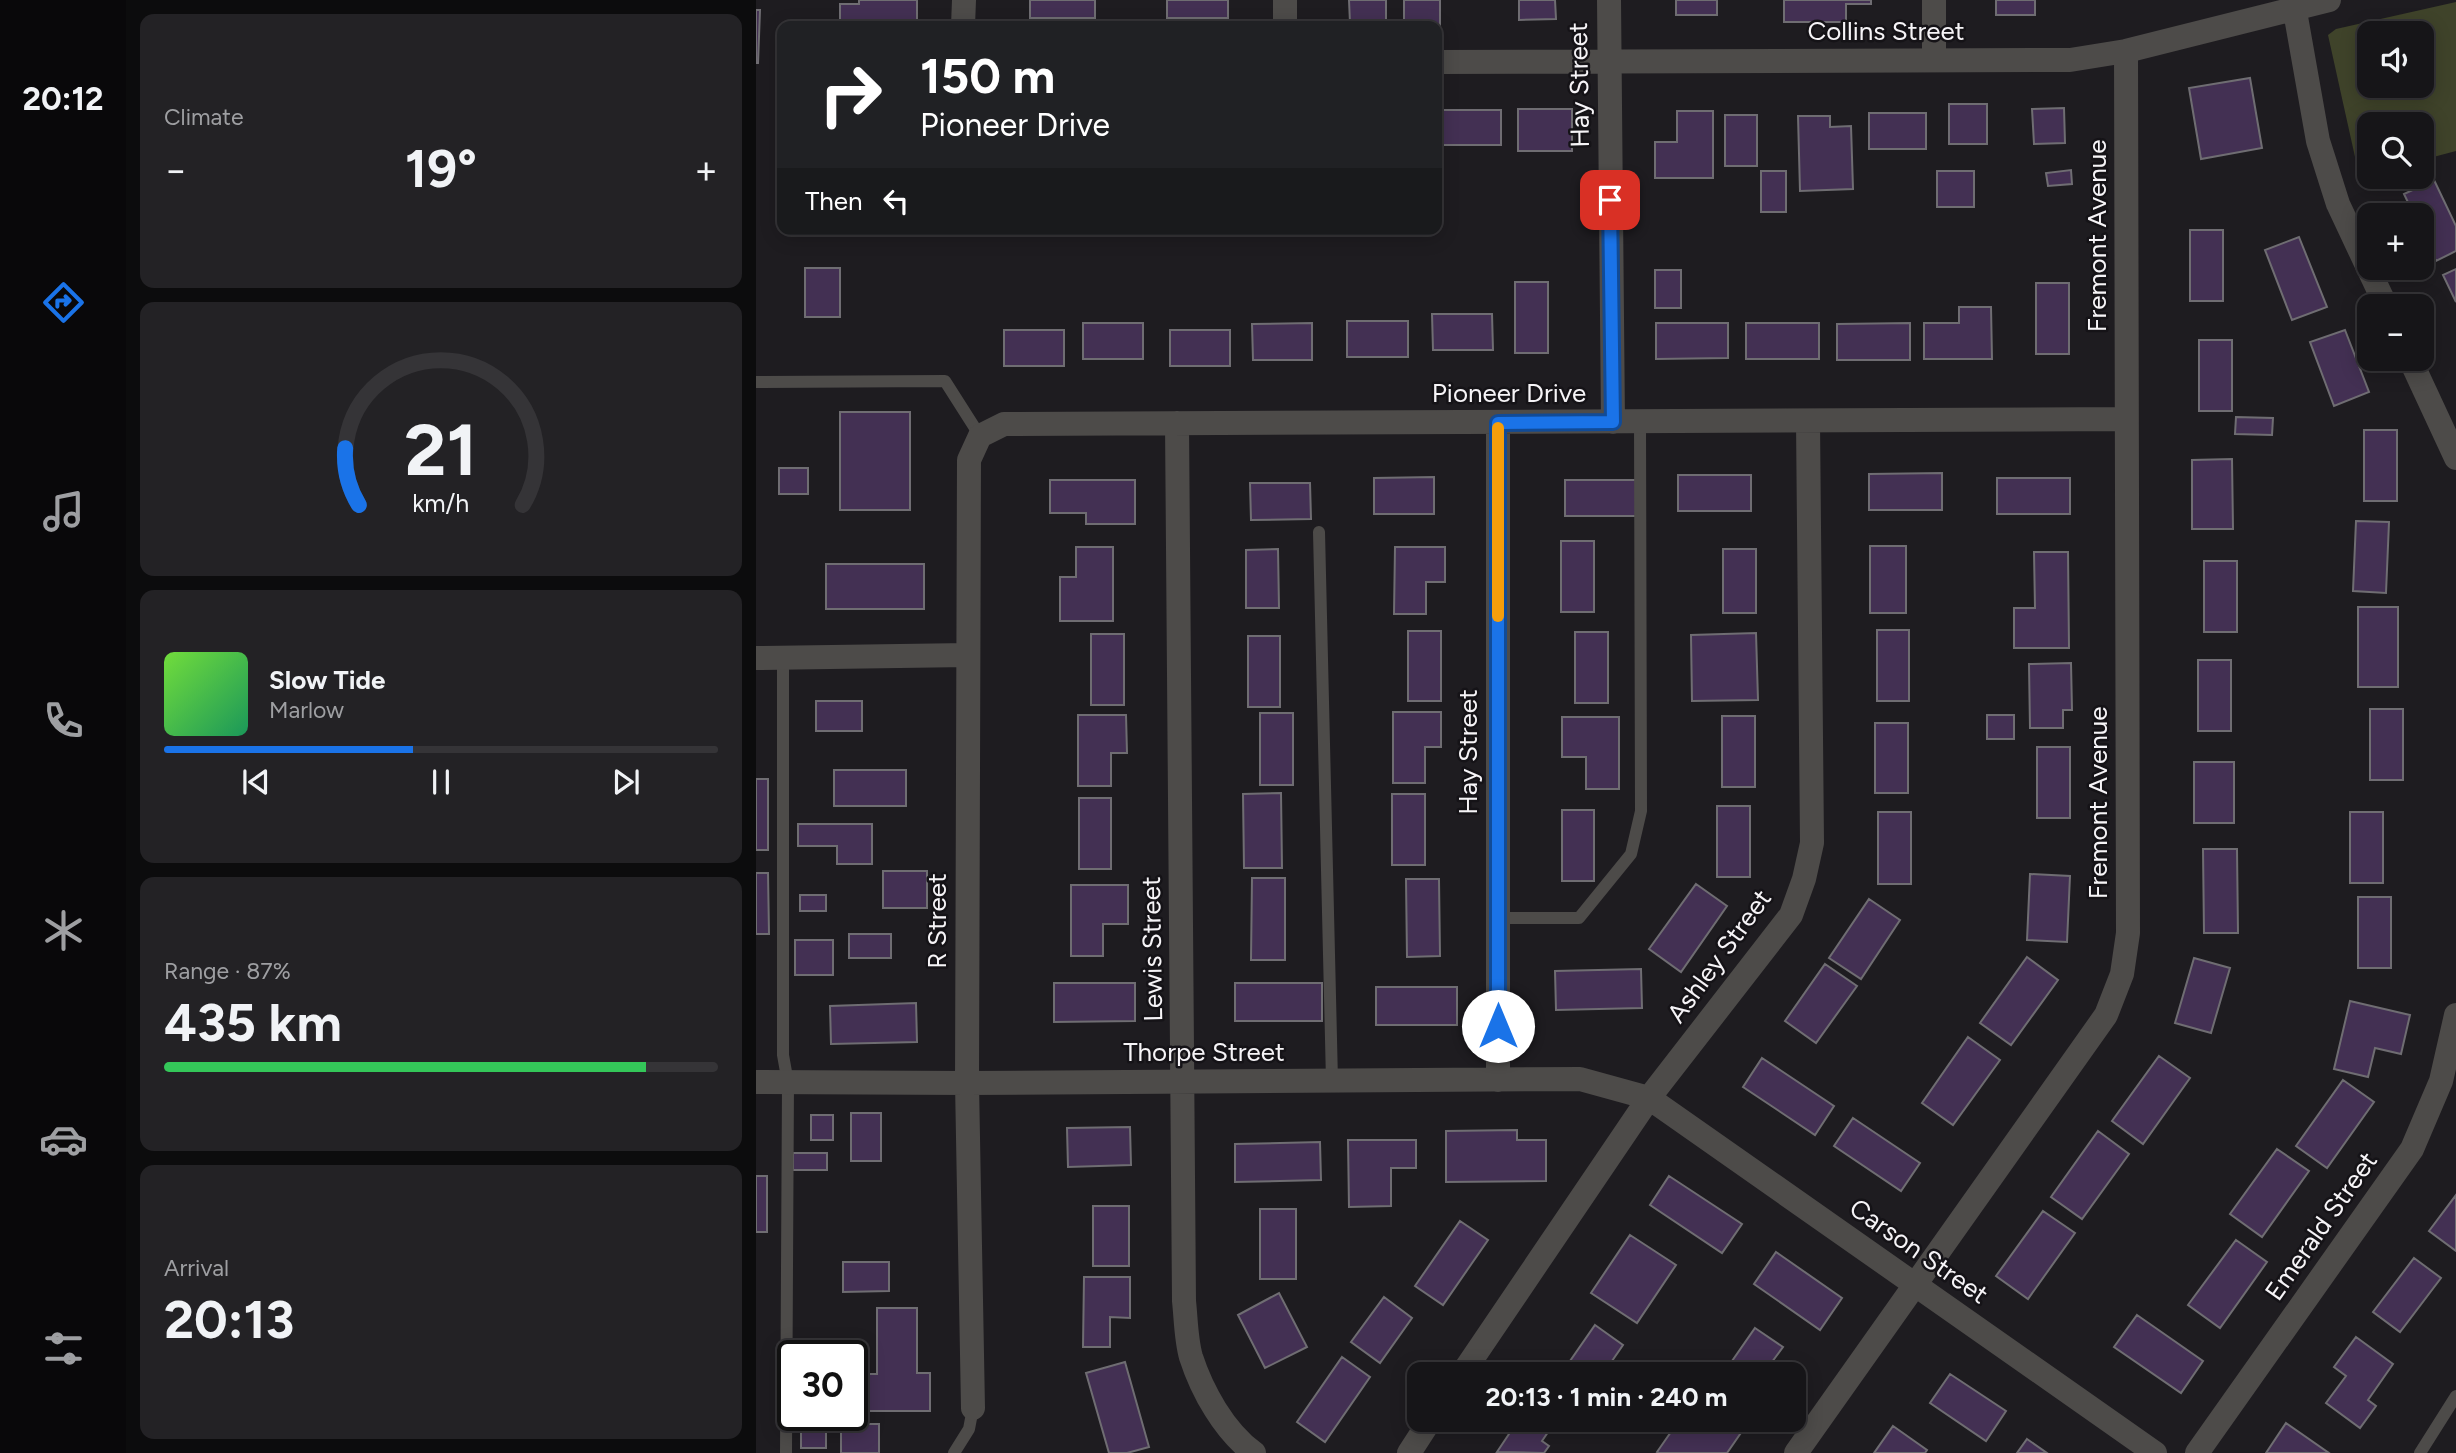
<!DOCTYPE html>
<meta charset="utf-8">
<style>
:root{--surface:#161518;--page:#232225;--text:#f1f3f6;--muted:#9e9fa2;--line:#353437;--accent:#1a73e8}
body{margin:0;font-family:Figtree,sans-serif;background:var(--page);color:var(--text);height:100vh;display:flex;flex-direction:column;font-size:26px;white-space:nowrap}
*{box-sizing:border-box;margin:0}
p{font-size:23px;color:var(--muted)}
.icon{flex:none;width:38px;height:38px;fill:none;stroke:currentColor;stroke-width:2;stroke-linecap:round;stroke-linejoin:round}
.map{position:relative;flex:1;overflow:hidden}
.panel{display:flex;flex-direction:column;gap:14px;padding:14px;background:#0c0c0d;width:630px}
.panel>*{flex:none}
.guide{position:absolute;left:21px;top:21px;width:665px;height:214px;border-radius:14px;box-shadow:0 4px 18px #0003,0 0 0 2px var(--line);background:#202124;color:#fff;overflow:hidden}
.fabs{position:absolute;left:1601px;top:21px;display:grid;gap:14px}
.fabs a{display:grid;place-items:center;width:77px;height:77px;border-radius:14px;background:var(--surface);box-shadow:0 4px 18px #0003,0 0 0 2px var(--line);font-size:35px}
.speed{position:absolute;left:21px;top:1340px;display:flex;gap:14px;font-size:35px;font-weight:700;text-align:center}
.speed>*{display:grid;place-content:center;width:91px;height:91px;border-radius:50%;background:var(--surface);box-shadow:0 4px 18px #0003,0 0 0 2px var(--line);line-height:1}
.speed .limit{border:4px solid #111;border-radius:10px;background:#fff;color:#111}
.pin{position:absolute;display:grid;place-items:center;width:60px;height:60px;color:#fff;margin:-30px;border-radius:14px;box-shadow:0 4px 10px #0006}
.me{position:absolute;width:77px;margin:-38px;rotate:0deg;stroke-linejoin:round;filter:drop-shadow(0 0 5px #0008)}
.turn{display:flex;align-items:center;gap:24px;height:147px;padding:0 28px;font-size:32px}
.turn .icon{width:91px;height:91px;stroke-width:2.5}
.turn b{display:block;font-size:49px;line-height:60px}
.then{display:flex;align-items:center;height:66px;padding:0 28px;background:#0003;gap:14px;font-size:26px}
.big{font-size:52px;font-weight:700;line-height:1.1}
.panel .tile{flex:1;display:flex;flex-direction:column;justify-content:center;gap:10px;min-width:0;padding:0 24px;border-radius:14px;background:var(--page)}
.panel .dial{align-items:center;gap:0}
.dial svg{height:182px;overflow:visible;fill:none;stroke:var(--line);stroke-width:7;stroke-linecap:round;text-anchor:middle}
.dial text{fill:var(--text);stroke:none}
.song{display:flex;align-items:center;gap:21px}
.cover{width:84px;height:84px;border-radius:10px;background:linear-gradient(135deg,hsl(100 70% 55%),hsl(150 70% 35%))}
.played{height:7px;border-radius:4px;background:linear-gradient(90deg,var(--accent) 45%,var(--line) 45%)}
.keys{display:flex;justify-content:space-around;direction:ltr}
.heat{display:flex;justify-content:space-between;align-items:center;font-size:38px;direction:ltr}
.charge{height:10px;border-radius:5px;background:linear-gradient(90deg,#34c759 87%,var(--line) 0)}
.trip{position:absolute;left:651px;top:1362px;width:399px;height:70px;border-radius:14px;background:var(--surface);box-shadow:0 4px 18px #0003,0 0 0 2px var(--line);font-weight:700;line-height:70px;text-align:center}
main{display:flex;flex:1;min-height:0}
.menu{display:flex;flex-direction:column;width:126px;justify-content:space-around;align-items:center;background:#09080a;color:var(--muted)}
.menu .icon{width:49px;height:49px}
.menu .current{color:var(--accent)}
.menu b{font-size:32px;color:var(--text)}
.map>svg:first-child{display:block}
.green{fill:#3f432a;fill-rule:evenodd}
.building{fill:#433053;stroke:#6f6d72;stroke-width:2}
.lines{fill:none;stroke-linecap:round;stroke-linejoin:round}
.service{stroke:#4d4b49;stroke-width:12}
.minor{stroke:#4d4b49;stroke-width:24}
.route-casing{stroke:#114b97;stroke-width:18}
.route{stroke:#1a73e8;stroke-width:12}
.slow{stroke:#f59e0b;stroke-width:12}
.labels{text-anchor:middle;stroke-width:5;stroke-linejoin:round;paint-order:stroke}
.street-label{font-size:26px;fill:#f6f4f7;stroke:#151317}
</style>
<main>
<nav class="menu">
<b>20:12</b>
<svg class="icon current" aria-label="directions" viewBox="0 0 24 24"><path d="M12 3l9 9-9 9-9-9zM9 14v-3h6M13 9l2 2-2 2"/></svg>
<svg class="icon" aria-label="music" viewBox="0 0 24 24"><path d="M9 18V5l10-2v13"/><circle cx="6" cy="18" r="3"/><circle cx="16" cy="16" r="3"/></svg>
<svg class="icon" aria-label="phone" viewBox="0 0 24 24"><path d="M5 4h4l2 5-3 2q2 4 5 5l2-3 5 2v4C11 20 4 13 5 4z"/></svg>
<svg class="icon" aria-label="climate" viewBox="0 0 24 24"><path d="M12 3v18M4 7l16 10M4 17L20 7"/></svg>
<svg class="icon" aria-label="car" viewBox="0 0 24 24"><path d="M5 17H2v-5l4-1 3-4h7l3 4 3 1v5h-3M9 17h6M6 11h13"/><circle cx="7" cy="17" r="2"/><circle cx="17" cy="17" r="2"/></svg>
<svg class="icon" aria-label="filters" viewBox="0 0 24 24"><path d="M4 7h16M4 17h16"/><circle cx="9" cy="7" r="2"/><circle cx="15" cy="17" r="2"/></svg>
</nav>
<section class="panel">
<div class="tile"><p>Climate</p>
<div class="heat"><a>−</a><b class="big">19°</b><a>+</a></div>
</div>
<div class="tile dial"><svg viewBox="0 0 100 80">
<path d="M14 69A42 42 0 1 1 86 69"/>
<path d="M14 69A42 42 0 0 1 8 44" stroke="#1a73e8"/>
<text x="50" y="56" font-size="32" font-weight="700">21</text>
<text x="50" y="72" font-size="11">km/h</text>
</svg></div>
<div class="tile">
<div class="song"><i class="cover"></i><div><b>Slow Tide</b><p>Marlow</p></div></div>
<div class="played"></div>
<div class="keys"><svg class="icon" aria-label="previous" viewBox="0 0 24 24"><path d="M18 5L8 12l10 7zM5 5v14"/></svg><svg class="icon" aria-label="pause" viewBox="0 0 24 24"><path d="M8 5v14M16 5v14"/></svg><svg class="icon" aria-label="next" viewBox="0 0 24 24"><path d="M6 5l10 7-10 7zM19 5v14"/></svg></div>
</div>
<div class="tile"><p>Range · 87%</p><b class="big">435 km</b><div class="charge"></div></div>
<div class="tile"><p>Arrival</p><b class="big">20:13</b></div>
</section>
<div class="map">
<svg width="1700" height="1453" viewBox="0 0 1700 1453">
<rect width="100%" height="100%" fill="#1e1c20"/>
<path class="green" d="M 1700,2 L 1700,151 L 1666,160 L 1666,124 L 1614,124 L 1613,173 L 1603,175 L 1572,35 L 1580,29 ZM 1614,33 L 1666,33 L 1666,86 L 1614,86 Z"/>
<path class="building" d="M 103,0 L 161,0 L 161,26 L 84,26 L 84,4 L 103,4 Z
M 274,0 L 339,0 L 339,18 L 274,18 Z
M 411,0 L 472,0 L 472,18 L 411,18 Z
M 593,0 L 630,0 L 630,22 L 594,23 Z
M 648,0 L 684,0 L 684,26 L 648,26 Z
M 763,0 L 799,0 L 800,19 L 763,20 Z
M 920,0 L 961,0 L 961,15 L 920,15 Z
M 1028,0 L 1115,0 L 1115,4 L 1090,4 L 1090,22 L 1028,22 Z
M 1240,0 L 1279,0 L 1279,15 L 1240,15 Z
M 0,10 L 4,10 L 2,63 L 0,63 Z
M 1494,78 L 1506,148 L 1445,159 L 1433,88 Z
M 1193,104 L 1231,104 L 1231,144 L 1193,144 Z
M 1308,108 L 1309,143 L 1278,144 L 1276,109 Z
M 762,109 L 816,109 L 816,151 L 762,151 Z
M 686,110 L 745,110 L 745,145 L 686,145 Z
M 921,111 L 957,111 L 957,178 L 899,178 L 899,142 L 921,142 Z
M 1113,113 L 1170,113 L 1170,149 L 1113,149 Z
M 969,115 L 1001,115 L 1001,166 L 969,166 Z
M 1042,116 L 1074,116 L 1074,127 L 1095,126 L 1097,189 L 1044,191 Z
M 1315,170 L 1316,184 L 1292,186 L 1290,173 Z
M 1005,171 L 1030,171 L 1030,212 L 1005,212 Z
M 1181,171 L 1218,171 L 1218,207 L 1181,207 Z
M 1678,180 L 1700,226 L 1700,251 L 1680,261 L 1666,231 L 1666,215 L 1658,215 L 1648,194 Z
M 1434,230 L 1467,230 L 1467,301 L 1434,301 Z
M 1543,237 L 1571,307 L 1536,320 L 1509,250 Z
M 49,268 L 84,268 L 84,317 L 49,317 Z
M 1700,269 L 1700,302 L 1687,275 Z
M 899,270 L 925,270 L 925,308 L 899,308 Z
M 759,282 L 792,282 L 792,353 L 759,353 Z
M 1280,283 L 1313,283 L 1313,354 L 1280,354 Z
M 1203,307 L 1235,307 L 1236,359 L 1168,359 L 1168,323 L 1203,323 Z
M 676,314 L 736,314 L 737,350 L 677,350 Z
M 591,321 L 652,321 L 652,357 L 591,357 Z
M 327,323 L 387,323 L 387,359 L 327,359 Z
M 556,323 L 556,360 L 497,360 L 496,324 Z
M 900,323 L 972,323 L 972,358 L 900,359 Z
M 990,323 L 1063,323 L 1063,359 L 990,359 Z
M 1154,323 L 1154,360 L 1081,360 L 1081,324 Z
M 248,330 L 308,330 L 308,366 L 248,366 Z
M 414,330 L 474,330 L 474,366 L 414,366 Z
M 1589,330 L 1613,392 L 1578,406 L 1554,342 Z
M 1443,340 L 1476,340 L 1476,411 L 1443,411 Z
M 84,412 L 154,412 L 154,510 L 84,510 Z
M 1480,417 L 1517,418 L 1516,435 L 1479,434 Z
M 1608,430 L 1641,430 L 1641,501 L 1608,501 Z
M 1476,459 L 1477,529 L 1436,529 L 1436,460 Z
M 23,468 L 52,468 L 52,494 L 23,494 Z
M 1186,473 L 1186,510 L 1113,510 L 1113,474 Z
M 922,475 L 995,475 L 995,511 L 922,511 Z
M 678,477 L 678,514 L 618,514 L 618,478 Z
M 1241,478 L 1314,478 L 1314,514 L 1241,514 Z
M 294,480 L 379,480 L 379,524 L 330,524 L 330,513 L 294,513 Z
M 809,480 L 882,480 L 882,516 L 809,516 Z
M 494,483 L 554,483 L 555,519 L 495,520 Z
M 1600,521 L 1633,522 L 1630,593 L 1597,591 Z
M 805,541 L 838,541 L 838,612 L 805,612 Z
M 1114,546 L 1150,546 L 1150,613 L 1114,613 Z
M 320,547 L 357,547 L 357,621 L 304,621 L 304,577 L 320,577 Z
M 639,547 L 689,547 L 689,582 L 670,582 L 670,614 L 638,614 Z
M 522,549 L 523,608 L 490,608 L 490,550 Z
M 967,549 L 1000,549 L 1000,613 L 967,613 Z
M 1278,552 L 1312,552 L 1313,648 L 1258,648 L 1258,608 L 1279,608 Z
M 1448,561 L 1481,561 L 1481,632 L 1448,632 Z
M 70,564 L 168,564 L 168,609 L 70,609 Z
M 1602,607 L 1642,607 L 1642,687 L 1602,687 Z
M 1121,630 L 1153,630 L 1153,701 L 1121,701 Z
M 652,631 L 685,631 L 685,701 L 652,701 Z
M 819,632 L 852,632 L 852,703 L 819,703 Z
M 1000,633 L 1002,700 L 936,701 L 935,635 Z
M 335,634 L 368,634 L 368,705 L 335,705 Z
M 492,636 L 524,636 L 524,707 L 492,707 Z
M 1442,660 L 1475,660 L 1475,731 L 1442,731 Z
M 1315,663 L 1316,710 L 1307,710 L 1307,728 L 1274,728 L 1273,664 Z
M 60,701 L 106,701 L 106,731 L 60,731 Z
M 1614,709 L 1647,709 L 1647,780 L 1614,780 Z
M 637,712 L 685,712 L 685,747 L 669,747 L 669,783 L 637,783 Z
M 504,713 L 537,713 L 537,785 L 504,785 Z
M 322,715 L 370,715 L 371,753 L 355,753 L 355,786 L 322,786 Z
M 1231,715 L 1258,715 L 1258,739 L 1231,739 Z
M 966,716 L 999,716 L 999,787 L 966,787 Z
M 806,717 L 863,717 L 863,789 L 830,789 L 830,757 L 806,757 Z
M 1119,723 L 1152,723 L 1152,793 L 1119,793 Z
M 1281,747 L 1314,747 L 1314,818 L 1281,818 Z
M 1438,762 L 1478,762 L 1478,823 L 1438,823 Z
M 78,770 L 150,770 L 150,806 L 78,806 Z
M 0,779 L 12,779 L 12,850 L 0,850 Z
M 525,793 L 526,868 L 488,868 L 487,794 Z
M 636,794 L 669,794 L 669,865 L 636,865 Z
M 323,798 L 355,798 L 355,869 L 323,869 Z
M 961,806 L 994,806 L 994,877 L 961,877 Z
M 806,810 L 838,810 L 838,881 L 806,881 Z
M 1122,812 L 1155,812 L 1155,884 L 1122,884 Z
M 1594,812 L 1627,812 L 1627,883 L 1594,883 Z
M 42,824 L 116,824 L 116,864 L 81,864 L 81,846 L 42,846 Z
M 1447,849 L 1481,849 L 1482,933 L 1448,933 Z
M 127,871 L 171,871 L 171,908 L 127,908 Z
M 0,873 L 12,873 L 13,934 L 0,934 Z
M 1274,874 L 1314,876 L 1311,942 L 1271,940 Z
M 496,878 L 529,878 L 529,960 L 495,960 Z
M 650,879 L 683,879 L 684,956 L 651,957 Z
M 940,884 L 971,906 L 925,972 L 893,949 Z
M 315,885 L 372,885 L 372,924 L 347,924 L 347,956 L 315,956 Z
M 44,895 L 70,895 L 70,911 L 44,911 Z
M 1602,897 L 1635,897 L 1635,968 L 1602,968 Z
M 1113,899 L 1144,920 L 1105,979 L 1073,958 Z
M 93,934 L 135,934 L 135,958 L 93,958 Z
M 39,940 L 77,940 L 77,975 L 39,975 Z
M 1271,957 L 1302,980 L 1255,1045 L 1224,1023 Z
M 1438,958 L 1474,968 L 1455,1033 L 1419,1023 Z
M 1069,964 L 1101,986 L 1060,1043 L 1029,1021 Z
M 885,969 L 886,1008 L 800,1010 L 799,971 Z
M 298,983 L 379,983 L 379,1021 L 298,1022 Z
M 479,983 L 566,983 L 566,1021 L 479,1021 Z
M 620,987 L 701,987 L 701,1025 L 620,1025 Z
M 1594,1001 L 1654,1015 L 1645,1054 L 1619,1048 L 1612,1077 L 1578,1069 Z
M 160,1003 L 161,1042 L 75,1044 L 74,1006 Z
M 1212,1037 L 1244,1060 L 1197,1125 L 1166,1103 Z
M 1403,1056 L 1434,1078 L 1387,1144 L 1356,1121 Z
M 1006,1058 L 1078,1106 L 1059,1135 L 987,1087 Z
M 1587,1080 L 1618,1102 L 1571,1168 L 1540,1146 Z
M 95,1113 L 125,1113 L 125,1161 L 95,1161 Z
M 55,1115 L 77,1115 L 77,1140 L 55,1140 Z
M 1097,1118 L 1164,1163 L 1145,1191 L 1078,1146 Z
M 374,1127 L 375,1165 L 312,1167 L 311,1128 Z
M 761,1130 L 761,1140 L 790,1140 L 790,1181 L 690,1182 L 690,1131 Z
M 1342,1131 L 1373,1154 L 1326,1219 L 1295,1197 Z
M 592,1140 L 660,1140 L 660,1168 L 635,1168 L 635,1206 L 593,1207 Z
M 564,1142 L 565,1180 L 479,1182 L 479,1144 Z
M 1521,1149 L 1553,1171 L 1506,1237 L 1474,1214 Z
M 37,1153 L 71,1153 L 71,1170 L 37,1170 Z
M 0,1176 L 11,1176 L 11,1232 L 0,1232 Z
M 913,1176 L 986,1224 L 966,1253 L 894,1205 Z
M 1700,1195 L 1700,1251 L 1673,1231 Z
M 337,1206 L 373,1206 L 373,1266 L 337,1266 Z
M 504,1209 L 540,1209 L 540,1279 L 504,1279 Z
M 1287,1211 L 1319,1233 L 1272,1299 L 1240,1276 Z
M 704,1221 L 732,1240 L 687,1305 L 659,1286 Z
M 874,1235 L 920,1265 L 881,1323 L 835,1293 Z
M 1480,1240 L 1511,1262 L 1464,1328 L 1432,1305 Z
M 1020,1252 L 1086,1298 L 1064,1330 L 998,1284 Z
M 1658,1258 L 1685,1278 L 1644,1332 L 1617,1312 Z
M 87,1262 L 133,1262 L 133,1291 L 87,1292 Z
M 328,1277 L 374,1277 L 374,1318 L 354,1317 L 354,1347 L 327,1347 Z
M 523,1293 L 551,1347 L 509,1368 L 482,1315 Z
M 628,1297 L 656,1318 L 624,1363 L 595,1342 Z
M 121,1308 L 161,1308 L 161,1373 L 174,1373 L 174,1411 L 103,1411 L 103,1374 L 121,1374 Z
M 1381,1315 L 1447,1361 L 1425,1393 L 1358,1347 Z
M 839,1325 L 867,1345 L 847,1374 L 805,1374 Z
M 999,1328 L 1027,1347 L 1013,1366 L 1025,1374 L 967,1374 Z
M 1600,1337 L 1637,1364 L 1612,1400 L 1620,1406 L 1604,1428 L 1570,1403 L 1590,1376 L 1578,1367 Z
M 586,1357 L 614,1377 L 569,1442 L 541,1422 Z
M 369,1362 L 393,1447 L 371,1453 L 353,1453 L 330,1373 Z
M 1194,1374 L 1250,1411 L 1230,1441 L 1174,1403 Z
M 763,1419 L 801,1419 L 786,1441 L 793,1446 L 788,1453 L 741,1452 Z
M 924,1419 L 942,1432 L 951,1419 L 977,1419 L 989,1427 L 971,1453 L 903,1453 L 901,1452 Z
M 45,1422 L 70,1422 L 70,1448 L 45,1448 Z
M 1530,1423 L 1573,1453 L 1510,1453 Z
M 85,1424 L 123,1424 L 123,1453 L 85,1453 Z
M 1137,1426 L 1171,1450 L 1169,1453 L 1118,1453 Z
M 1271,1439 L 1291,1453 L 1261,1453 Z"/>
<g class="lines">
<path class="service" d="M 0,382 L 189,381 L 224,436
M 563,532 L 576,1081
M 27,658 L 27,1055 L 32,1083 L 30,1453
M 742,918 L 823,918 L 875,854 L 885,811 L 884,422
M 198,1453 L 213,1429 L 217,1408
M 1664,1453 L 1700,1396"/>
<path class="minor" d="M 853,0 L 857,422
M 1537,0 L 1562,141 L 1582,204 L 1630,306
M 207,26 L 208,0
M 529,26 L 529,0
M 1178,60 L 1178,0
M 681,62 L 1314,60 L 1370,51 L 1573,0
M 1654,359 L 1700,458
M 421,423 L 428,1301 C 430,1319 430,1340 435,1357 C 446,1391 468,1431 498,1453
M 742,423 L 742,1080
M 0,658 L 212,655
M 0,1082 L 211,1083 L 824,1079 L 893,1098 L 1399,1453
M 706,1374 L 893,1098 L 1035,915 L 1048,879 L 1056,843 L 1052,421
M 217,1408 L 211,1083 L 213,460 L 224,436 L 248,424 L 1370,419
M 653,1453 L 675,1419
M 1040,1453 L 1350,1015 L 1366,974 L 1372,933 L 1370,51
M 1441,1453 L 1656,1149 L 1685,1081 L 1700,1015"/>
</g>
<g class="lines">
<defs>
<path id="route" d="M 742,1026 L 742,423 L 857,422 L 854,200"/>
</defs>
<use href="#route" class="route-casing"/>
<use href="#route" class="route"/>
<path class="slow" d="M 742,428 L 742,616"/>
</g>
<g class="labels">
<g class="street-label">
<text x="1130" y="40">Collins Street</text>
<text transform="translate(823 85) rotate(-91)" y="9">Hay Street</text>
<text transform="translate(1341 236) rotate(-90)" y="9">Fremont Avenue</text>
<text x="753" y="402">Pioneer Drive</text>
<text transform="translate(712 752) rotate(-90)" y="9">Hay Street</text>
<text transform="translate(1342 803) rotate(-90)" y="9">Fremont Avenue</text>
<text transform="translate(181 921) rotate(-90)" y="9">R Street</text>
<text transform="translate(396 949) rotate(-91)" y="9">Lewis Street</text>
<text transform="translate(963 956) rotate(-54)" y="9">Ashley Street</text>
<text x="448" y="1061">Thorpe Street</text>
<text transform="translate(1565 1226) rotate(-55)" y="9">Emerald Street</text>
<text transform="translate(1163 1251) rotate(35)" y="9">Carson Street</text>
</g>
</g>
</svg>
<div class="fabs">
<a><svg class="icon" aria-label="sound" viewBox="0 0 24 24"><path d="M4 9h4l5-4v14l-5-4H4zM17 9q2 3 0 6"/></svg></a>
<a><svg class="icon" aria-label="search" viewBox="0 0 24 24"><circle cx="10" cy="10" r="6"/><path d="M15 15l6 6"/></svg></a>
<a>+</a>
<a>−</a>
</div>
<div class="speed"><div class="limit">30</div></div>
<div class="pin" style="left:854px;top:200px;background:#d93025"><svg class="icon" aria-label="arrive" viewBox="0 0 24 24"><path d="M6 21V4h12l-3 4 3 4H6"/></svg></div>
<svg class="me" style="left:742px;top:1026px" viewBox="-20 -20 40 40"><circle r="19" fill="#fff"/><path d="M0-13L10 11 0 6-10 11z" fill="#1a73e8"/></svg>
<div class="trip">20:13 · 1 min · 240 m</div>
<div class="guide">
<div class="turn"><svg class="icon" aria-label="right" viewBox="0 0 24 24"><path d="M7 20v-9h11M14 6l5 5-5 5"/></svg><div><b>150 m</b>Pioneer Drive</div></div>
<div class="then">Then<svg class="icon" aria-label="left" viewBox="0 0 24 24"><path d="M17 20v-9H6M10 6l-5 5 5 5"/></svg></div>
</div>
</div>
</main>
